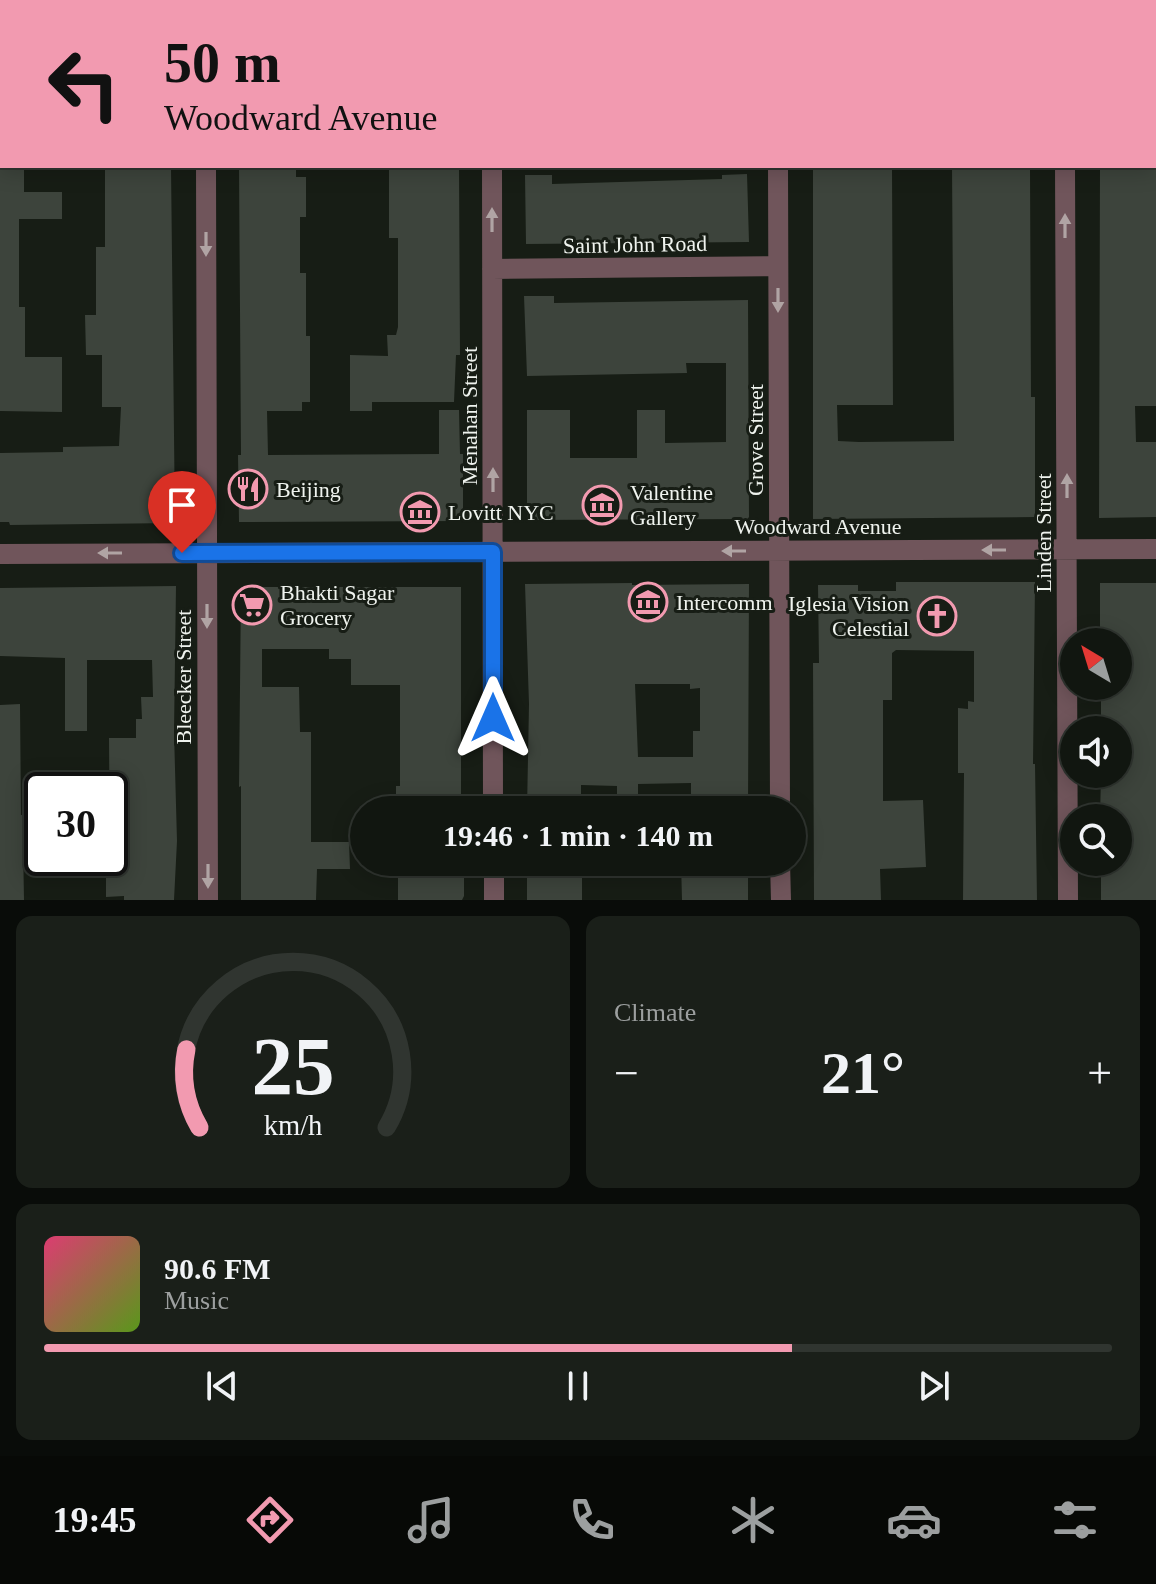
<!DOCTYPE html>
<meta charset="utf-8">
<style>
:root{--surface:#111610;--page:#1a1f19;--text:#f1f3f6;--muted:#9c9f9f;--line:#303530;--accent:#f29ab0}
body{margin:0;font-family:Georgia,serif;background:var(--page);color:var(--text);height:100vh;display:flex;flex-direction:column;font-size:30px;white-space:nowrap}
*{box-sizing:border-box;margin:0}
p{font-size:26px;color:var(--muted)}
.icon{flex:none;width:44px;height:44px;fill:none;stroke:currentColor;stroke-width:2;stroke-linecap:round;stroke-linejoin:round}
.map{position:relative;height:900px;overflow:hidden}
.panel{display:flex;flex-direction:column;gap:16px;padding:16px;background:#090c09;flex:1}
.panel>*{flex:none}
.top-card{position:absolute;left:0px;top:0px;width:1156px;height:168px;box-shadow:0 4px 20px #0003,0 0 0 2px var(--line);background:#f29ab0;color:#111;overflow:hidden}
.needle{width:52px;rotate:322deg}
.controls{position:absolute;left:1060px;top:628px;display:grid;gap:16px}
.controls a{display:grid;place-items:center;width:72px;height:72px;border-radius:50%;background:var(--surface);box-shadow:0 4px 20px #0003,0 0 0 2px var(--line);font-size:40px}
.speed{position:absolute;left:24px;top:772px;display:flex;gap:16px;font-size:40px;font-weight:700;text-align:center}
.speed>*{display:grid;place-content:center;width:104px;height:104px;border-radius:50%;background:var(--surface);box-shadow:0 4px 20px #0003,0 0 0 2px var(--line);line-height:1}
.speed .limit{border:4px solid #111;border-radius:12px;background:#fff;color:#111}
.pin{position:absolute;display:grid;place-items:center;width:68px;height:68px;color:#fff;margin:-82px -34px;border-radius:50% 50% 50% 0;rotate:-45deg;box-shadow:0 0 8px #0007}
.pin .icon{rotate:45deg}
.me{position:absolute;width:88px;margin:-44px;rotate:0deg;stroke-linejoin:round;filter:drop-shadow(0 0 6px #0008)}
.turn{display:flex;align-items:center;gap:28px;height:168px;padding:0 32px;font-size:36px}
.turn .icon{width:104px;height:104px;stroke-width:2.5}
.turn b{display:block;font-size:56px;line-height:68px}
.big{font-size:60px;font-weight:800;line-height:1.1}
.panel .tile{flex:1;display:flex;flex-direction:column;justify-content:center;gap:12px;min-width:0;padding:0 28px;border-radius:16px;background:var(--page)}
.panel .dial{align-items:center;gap:0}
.dial svg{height:208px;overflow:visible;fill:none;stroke:var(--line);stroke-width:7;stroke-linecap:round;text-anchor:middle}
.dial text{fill:var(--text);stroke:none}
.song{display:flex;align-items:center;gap:24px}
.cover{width:96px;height:96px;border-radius:12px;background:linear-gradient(135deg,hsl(340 70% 55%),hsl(90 70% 35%))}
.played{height:8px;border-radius:4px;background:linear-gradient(90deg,var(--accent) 70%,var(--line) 70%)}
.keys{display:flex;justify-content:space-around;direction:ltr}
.heat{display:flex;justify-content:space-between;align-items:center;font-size:44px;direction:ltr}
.panel .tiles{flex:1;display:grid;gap:16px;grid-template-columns:1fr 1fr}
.tile:last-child{grid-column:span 2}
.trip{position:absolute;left:350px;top:796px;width:456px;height:80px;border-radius:40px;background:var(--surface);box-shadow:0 4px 20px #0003,0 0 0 2px var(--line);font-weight:800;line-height:80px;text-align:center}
.tab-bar{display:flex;height:128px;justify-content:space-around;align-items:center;background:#070906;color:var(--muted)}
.tab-bar .icon{width:56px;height:56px}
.tab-bar .selected{color:var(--accent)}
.tab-bar b{font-size:36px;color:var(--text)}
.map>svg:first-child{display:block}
.building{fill:#3d443c;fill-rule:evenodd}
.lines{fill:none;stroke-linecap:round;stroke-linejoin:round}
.street{stroke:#70555b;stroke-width:20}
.oneway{fill:#b0a4a4}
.route-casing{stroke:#114b97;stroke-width:20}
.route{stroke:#1a73e8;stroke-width:14}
.labels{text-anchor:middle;stroke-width:6;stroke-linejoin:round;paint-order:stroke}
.street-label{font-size:22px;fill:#eff3ee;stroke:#171d15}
.poi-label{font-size:22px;fill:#eff3ee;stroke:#171d15;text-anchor:start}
</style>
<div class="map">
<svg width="1156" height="900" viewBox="0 0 1156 900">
<rect width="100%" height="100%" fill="#171d15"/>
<path class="building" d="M 0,166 L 24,166 L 24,192 L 62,192 L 62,219 L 19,219 L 19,307 L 25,307 L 25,357 L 62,357 L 62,412 L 0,411 Z
M 105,166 L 171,166 L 175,523 L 10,525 L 9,522 L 0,522 L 0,453 L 63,452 L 63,447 L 119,446 L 121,407 L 102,407 L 102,355 L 86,355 L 85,315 L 96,315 L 96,247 L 105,247 Z
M 239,166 L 296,166 L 296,177 L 306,177 L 306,217 L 300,217 L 300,273 L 306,273 L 306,336 L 310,336 L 310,402 L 302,402 L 302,411 L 267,411 L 268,455 L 439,454 L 439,410 L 459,410 L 460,454 L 463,454 L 463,521 L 239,522 L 238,455 L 241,455 Z
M 397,166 L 459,166 L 460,355 L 456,355 L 454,402 L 372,402 L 372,411 L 350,411 L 350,355 L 388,356 L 387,335 L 396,335 L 398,327 L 398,238 L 389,238 L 389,169 L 397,169 Z
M 813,166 L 892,166 L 893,405 L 837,405 L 838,441 L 859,442 L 954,441 L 952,166 L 1030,166 L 1031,397 L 1035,397 L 1035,517 L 813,519 Z
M 1100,166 L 1156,166 L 1156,406 L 1135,406 L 1136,442 L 1156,442 L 1156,517 L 1099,518 Z
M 747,174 L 749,242 L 526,244 L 525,175 L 552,175 L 552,184 L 722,179 L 722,175 Z
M 524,296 L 554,296 L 554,303 L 748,300 L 749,519 L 527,520 L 527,410 L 570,410 L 570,458 L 637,458 L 637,410 L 665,410 L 665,443 L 726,442 L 726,363 L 686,363 L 687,373 L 527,376 Z
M 896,582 L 1035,582 L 1033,764 L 1035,764 L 1037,900 L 963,900 L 964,773 L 958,773 L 958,708 L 968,709 L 968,701 L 974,702 L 974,651 L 896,650 L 892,653 L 892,700 L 883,700 L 883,801 L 923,800 L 926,867 L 880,869 L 881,900 L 814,900 L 813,663 L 819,663 L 818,585 L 858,585 L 858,591 L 896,591 Z
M 632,583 L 632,585 L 749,584 L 748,810 L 691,810 L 691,783 L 638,784 L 638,810 L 617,810 L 617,786 L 581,785 L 581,810 L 527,810 L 529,704 L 525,584 ZM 635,684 L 690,684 L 690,689 L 700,688 L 700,731 L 693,731 L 693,757 L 638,757 Z
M 1100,583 L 1156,583 L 1156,900 L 1101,900 L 1101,862 L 1118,862 L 1118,818 L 1100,818 L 1101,774 L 1118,774 L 1118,730 L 1101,730 L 1101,686 L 1118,686 L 1118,642 L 1100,642 Z
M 176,586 L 174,732 L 177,841 L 174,900 L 124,900 L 124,896 L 106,897 L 106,869 L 110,869 L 109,738 L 136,738 L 136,719 L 142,719 L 141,697 L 153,697 L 152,660 L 87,660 L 87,731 L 65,731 L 65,658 L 0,656 L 0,588 Z
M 241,587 L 461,587 L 461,810 L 396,810 L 396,786 L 400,786 L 400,685 L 351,685 L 351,659 L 329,659 L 329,649 L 262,649 L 262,687 L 299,687 L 300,732 L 311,732 L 311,842 L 349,842 L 350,869 L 317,869 L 316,900 L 241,900 L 241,786 L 239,787 Z
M 20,704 L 21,815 L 42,815 L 42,842 L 23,842 L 24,900 L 0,900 L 0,705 Z
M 527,862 L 582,862 L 582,900 L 527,900 Z
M 681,862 L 748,862 L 748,900 L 682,900 Z
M 398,872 L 464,872 L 464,896 L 462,900 L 398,900 Z"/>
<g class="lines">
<path class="street" d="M 492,0 L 492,2
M 778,0 L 778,2
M 206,2 L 206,0
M 1065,2 L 1065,0
M 1154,3 L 1156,3
M 0,5 L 2,5
M 206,166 L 208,900
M 492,166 L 493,810
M 778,166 L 780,810
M 1065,166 L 1068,900
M 492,269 L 778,266
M 0,554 L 1156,549
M 494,862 L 494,900
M 780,862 L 781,900"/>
</g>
<defs><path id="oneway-solid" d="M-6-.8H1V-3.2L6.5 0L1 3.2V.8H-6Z" transform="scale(2)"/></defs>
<g class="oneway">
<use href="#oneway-solid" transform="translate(492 220) rotate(-90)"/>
<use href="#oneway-solid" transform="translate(1065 226) rotate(-90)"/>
<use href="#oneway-solid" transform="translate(206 244) rotate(90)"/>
<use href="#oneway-solid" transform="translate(778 300) rotate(90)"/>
<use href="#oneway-solid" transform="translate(493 480) rotate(-90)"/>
<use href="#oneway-solid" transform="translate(1067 486) rotate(-90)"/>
<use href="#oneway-solid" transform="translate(994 550) rotate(180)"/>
<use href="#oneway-solid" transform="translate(734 551) rotate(180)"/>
<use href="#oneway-solid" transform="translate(110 553) rotate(180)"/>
<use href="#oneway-solid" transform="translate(207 616) rotate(90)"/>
<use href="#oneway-solid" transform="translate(208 876) rotate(90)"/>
</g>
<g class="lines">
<defs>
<path id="route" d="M 182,553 L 493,552 L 493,718"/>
</defs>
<use href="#route" class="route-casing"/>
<use href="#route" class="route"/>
</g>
<defs>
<symbol id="restaurant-ring" viewBox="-11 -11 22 22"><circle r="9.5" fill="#171d15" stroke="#f29ab0" stroke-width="1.5"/><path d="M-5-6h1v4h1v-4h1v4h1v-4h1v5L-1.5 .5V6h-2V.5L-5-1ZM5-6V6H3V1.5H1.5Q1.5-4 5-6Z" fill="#f29ab0"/></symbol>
<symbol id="museum-ring" viewBox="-11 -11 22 22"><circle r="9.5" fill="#171d15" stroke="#f29ab0" stroke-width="1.5"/><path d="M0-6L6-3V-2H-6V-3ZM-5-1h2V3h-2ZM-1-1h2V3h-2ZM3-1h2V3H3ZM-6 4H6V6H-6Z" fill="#f29ab0"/></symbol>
<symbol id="supermarket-ring" viewBox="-11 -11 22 22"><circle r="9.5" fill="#171d15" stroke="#f29ab0" stroke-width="1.5"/><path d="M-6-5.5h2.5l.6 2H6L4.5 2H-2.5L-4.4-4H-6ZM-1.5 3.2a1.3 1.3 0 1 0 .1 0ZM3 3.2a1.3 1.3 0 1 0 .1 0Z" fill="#f29ab0"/></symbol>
<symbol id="church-ring" viewBox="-11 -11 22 22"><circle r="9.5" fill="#171d15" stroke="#f29ab0" stroke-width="1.5"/><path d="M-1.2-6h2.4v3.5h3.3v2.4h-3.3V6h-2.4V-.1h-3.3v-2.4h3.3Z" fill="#f29ab0"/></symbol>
</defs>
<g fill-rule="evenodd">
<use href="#restaurant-ring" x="226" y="467" width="44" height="44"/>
<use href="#museum-ring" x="580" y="483" width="44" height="44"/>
<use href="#museum-ring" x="398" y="490" width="44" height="44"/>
<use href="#museum-ring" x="626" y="580" width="44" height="44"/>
<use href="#supermarket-ring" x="230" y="583" width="44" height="44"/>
<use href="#church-ring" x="915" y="594" width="44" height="44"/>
</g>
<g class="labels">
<g class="street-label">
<text transform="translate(635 244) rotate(-1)" y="8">Saint John Road</text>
<text transform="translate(469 416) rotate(-90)" y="8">Menahan Street</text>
<text transform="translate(755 440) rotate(-90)" y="8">Grove Street</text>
<text x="818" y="534">Woodward Avenue</text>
<text transform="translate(1043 533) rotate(-90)" y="8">Linden Street</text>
<text transform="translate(183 677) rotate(-90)" y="8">Bleecker Street</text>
</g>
<g class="poi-label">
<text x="276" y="497">Beijing</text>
<text x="630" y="500">Valentine<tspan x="630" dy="25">Gallery</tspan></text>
<text x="448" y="520">Lovitt NYC</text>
<text x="280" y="600">Bhakti Sagar<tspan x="280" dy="25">Grocery</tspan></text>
<text x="676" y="610">Intercomm</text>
<text x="909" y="611" text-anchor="end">Iglesia Vision<tspan x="909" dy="25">Celestial</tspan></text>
</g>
</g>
</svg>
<div class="controls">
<a><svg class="needle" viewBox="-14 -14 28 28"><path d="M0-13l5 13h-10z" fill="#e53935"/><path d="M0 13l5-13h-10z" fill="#9c9f9f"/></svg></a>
<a><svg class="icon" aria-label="sound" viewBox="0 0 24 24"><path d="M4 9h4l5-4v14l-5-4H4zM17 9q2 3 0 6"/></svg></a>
<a><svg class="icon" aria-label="search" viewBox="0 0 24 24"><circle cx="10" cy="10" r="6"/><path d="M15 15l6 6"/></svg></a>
</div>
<div class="speed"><div class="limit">30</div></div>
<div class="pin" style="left:182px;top:553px;background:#d93025"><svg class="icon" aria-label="arrive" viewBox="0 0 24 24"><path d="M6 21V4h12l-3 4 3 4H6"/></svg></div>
<svg class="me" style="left:493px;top:718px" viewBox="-20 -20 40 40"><path d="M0-17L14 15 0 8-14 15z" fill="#1a73e8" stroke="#fff" stroke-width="4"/></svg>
<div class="trip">19:46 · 1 min · 140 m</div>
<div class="top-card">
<div class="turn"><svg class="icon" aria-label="left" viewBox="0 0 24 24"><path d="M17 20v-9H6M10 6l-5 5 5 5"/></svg><div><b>50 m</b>Woodward Avenue</div></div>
</div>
</div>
<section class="panel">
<div class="tiles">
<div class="tile dial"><svg viewBox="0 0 100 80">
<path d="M14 69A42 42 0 1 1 86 69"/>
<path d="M14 69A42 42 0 0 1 9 39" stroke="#f29ab0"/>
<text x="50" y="56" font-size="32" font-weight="700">25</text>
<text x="50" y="72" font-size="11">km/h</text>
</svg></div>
<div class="tile"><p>Climate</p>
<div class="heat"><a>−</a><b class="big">21°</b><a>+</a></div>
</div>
<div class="tile">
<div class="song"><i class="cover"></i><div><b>90.6 FM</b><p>Music</p></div></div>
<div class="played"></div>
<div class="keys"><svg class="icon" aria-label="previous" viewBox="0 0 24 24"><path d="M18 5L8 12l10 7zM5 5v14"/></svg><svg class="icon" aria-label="pause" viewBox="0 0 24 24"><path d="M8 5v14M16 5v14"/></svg><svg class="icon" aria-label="next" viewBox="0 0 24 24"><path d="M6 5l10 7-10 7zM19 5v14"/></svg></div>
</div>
</div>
</section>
<nav class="tab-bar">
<b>19:45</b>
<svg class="icon selected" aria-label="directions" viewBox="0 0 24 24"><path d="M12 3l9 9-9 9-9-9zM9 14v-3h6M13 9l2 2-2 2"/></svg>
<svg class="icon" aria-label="music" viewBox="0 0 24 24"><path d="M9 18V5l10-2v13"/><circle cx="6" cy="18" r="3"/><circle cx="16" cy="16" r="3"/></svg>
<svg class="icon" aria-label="phone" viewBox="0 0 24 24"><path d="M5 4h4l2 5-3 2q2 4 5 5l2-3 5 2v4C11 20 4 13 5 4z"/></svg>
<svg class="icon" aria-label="climate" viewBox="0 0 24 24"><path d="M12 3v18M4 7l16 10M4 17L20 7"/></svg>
<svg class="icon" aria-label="car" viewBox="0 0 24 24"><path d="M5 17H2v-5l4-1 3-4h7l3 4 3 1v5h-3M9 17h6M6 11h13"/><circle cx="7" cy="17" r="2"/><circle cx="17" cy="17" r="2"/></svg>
<svg class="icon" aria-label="filters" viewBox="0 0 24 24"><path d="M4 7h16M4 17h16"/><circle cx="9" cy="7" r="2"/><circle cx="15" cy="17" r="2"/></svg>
</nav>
